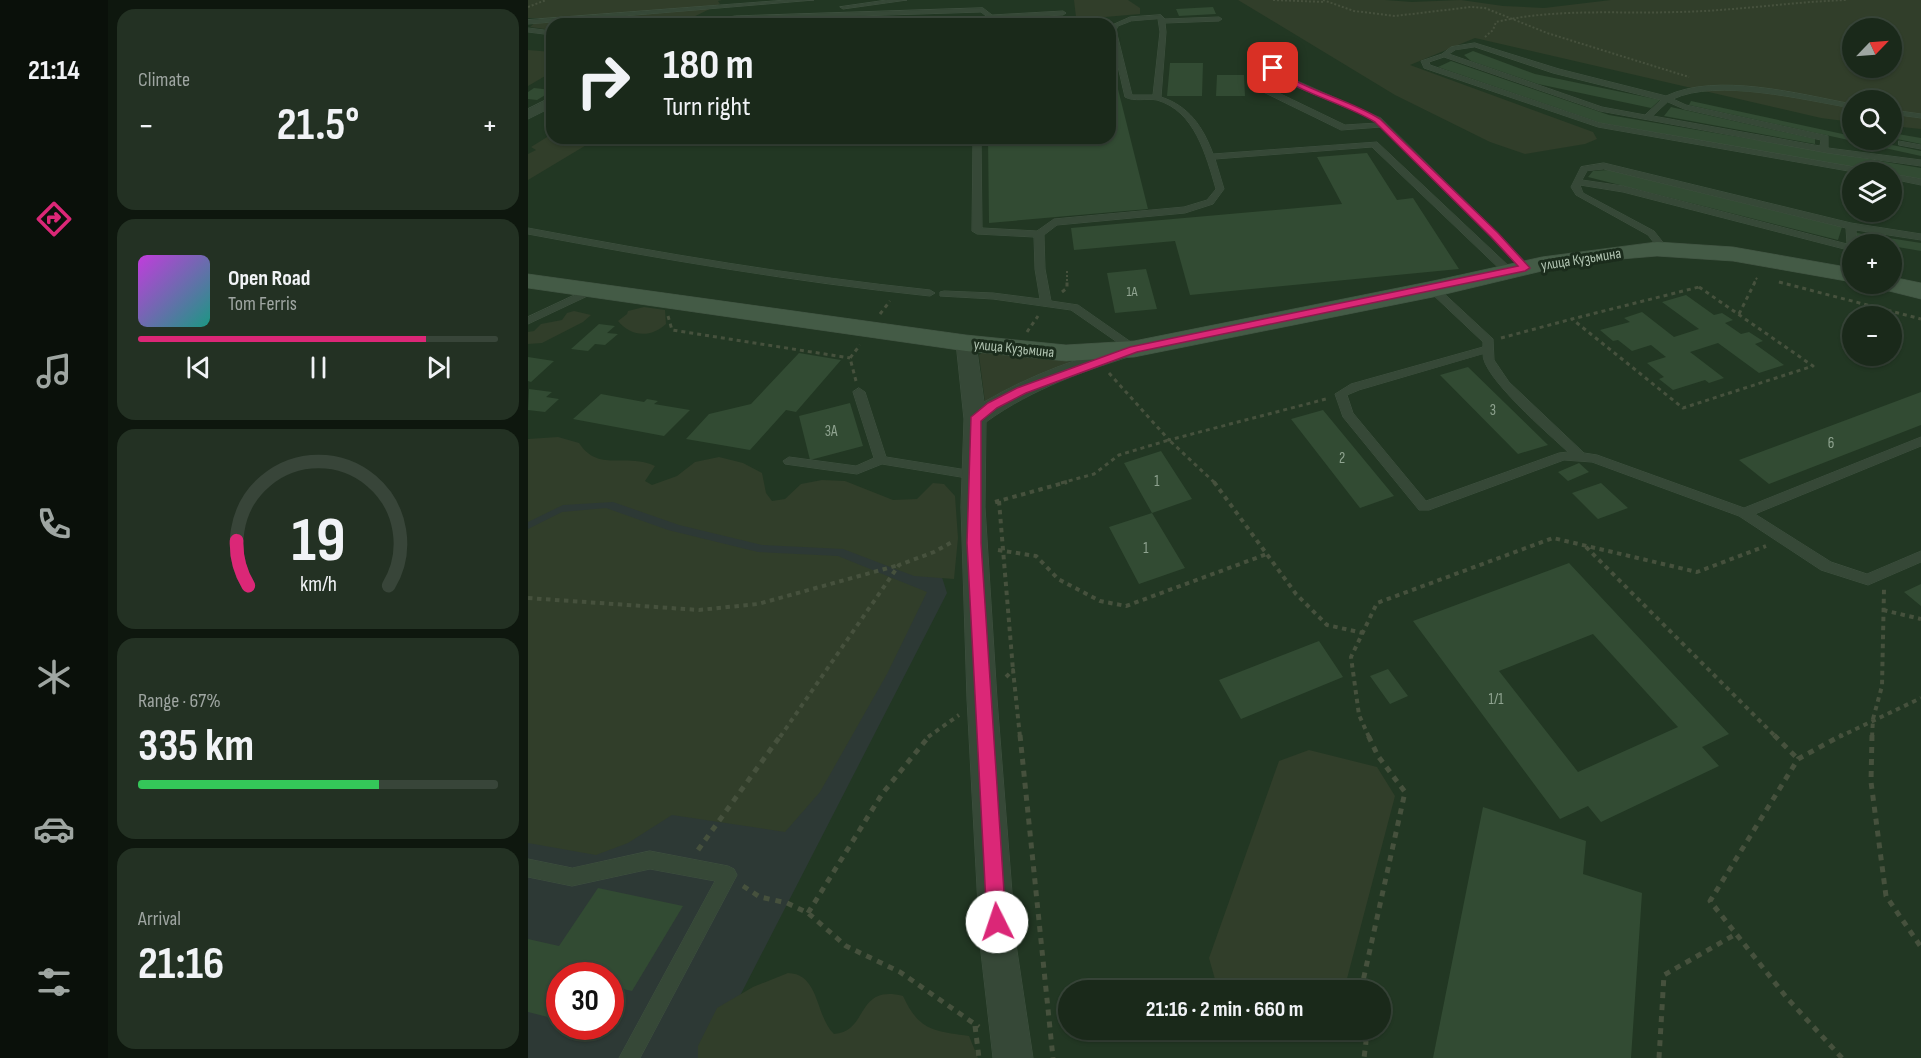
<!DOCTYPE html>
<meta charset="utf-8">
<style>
:root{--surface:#1a291a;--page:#233123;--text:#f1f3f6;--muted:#9fa6a2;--line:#384539;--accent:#db2777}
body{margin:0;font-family:"Sofia Sans Condensed",sans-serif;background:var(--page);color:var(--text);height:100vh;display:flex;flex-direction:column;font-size:22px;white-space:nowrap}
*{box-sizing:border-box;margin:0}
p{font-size:20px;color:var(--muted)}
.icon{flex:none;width:33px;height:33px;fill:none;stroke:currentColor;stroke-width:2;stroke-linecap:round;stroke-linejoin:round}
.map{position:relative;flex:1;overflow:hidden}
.panel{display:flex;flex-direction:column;gap:9px;padding:9px;background:#0e170e;width:420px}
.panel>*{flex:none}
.guide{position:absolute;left:18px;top:18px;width:570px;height:126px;border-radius:18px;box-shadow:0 2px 4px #0004,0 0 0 2px var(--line);background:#1a291a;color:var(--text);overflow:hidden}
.needle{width:39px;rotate:65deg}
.fabs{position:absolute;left:1314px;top:18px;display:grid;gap:12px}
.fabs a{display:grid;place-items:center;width:60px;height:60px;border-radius:50%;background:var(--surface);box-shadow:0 2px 4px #0004,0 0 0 2px var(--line);font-size:30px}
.speed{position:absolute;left:18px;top:962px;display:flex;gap:12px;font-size:30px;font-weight:700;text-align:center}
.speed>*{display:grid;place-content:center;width:78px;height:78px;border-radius:50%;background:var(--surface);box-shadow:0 2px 4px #0004,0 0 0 2px var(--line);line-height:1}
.speed .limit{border:9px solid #d22;background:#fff;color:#111}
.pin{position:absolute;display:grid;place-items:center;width:51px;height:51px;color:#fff;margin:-26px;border-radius:12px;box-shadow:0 3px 9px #0006}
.me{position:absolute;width:66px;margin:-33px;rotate:356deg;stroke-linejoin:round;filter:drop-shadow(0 0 4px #0008)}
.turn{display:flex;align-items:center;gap:21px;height:126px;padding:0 18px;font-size:27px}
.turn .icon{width:78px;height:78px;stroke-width:2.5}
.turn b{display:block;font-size:42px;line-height:51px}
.big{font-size:45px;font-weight:700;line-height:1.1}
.panel .widget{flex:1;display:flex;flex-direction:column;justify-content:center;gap:9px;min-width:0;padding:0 21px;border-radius:18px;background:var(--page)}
.panel .dial{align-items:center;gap:0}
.dial svg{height:156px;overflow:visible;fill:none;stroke:var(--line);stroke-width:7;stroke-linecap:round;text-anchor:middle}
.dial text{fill:var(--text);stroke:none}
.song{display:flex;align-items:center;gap:18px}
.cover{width:72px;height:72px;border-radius:9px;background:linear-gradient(135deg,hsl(290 70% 55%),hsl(170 70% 35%))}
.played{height:6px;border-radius:3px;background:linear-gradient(90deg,var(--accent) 80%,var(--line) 80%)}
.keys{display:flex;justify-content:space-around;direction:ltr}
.heat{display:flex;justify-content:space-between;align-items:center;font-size:33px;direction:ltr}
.charge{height:9px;border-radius:4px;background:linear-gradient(90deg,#34c759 67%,var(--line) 0)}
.trip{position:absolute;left:530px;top:980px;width:333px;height:60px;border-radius:30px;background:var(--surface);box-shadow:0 2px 4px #0004,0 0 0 2px var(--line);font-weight:700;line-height:60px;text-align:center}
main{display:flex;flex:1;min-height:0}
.tab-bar{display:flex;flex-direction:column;width:108px;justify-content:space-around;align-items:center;background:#0a100a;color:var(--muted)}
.tab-bar .icon{width:42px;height:42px}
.tab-bar .selected{color:var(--accent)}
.tab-bar b{font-size:27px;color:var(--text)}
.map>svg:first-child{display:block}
.medical{fill:#2d3935;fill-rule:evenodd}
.green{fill:#313e2a;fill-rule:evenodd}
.building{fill:#324b33;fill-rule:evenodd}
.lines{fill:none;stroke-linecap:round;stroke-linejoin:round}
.lane-casing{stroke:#3f5140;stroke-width:1}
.street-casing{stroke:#3f5140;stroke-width:1}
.secondary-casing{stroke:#3f5140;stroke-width:1}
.path-far3{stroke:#46513d;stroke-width:2;stroke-dasharray:2 2;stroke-linecap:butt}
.path-far2{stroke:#46513d;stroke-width:3;stroke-dasharray:4 4;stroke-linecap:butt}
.path-far1{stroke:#46513d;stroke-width:4;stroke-dasharray:4.5 4.5;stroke-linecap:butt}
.path{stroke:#46513d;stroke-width:5;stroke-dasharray:6 6;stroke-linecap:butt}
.lane{fill:#364837;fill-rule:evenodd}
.street{fill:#364837;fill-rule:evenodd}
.secondary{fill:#445b46;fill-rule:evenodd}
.route{fill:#db2777;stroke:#8e194d;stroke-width:1.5}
.labels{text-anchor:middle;stroke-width:6;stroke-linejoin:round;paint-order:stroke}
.far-number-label{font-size:14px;fill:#90a491}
.far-street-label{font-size:15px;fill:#b1c4b2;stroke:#1b2c1c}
.number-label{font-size:15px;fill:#90a491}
</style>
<main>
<nav class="tab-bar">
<b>21:14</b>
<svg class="icon selected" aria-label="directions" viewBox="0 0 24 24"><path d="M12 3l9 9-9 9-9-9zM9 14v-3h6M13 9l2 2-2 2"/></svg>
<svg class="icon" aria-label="music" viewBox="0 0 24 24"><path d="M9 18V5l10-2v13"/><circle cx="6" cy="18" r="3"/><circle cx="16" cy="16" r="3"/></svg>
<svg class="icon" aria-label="phone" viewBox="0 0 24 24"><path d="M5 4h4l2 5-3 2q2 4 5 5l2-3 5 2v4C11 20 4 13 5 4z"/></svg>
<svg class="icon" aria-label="climate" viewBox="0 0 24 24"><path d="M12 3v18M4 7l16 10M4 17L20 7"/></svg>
<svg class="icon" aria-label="car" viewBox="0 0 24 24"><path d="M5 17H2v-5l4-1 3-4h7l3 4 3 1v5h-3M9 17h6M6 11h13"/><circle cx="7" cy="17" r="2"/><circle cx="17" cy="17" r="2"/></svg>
<svg class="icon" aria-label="filters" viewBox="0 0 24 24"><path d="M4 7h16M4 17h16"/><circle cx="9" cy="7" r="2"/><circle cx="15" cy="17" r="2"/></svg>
</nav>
<section class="panel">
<div class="widget"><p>Climate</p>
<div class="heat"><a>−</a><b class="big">21.5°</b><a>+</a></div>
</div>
<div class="widget">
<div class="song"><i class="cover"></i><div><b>Open Road</b><p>Tom Ferris</p></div></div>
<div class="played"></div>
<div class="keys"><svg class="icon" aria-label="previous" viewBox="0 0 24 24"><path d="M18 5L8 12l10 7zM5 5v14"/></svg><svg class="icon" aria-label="pause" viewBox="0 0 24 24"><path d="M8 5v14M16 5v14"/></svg><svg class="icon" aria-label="next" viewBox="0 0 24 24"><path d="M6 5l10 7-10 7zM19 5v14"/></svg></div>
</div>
<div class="widget dial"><svg viewBox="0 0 100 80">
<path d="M14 69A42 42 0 1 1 86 69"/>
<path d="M14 69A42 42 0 0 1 8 46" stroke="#db2777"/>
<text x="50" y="56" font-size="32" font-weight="700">19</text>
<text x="50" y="72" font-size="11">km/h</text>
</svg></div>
<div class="widget"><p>Range · 67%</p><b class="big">335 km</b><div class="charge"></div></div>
<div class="widget"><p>Arrival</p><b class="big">21:16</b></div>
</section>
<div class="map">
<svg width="1393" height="1058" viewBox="0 0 1393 1058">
<rect width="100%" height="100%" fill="#223723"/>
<path class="medical" d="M 0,452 L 29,475 L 406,552 L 419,593 L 180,1058 L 0,1058 ZM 32,975 L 82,975 L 82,1026 L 32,1026 Z"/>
<path class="green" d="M 0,0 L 194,0 L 190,1 L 192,4 L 151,24 L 24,24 L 24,30 L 2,27 L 12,18 L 0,18 Z
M 546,0 L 600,0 L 612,8 L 612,14 L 553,19 L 548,17 Z
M 710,0 L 857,0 L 884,2 L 933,0 L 975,6 L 1016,8 L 1083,0 L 1393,0 L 1393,129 L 1364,126 L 1364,100 L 1324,100 L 1324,122 L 1293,118 L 947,38 L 882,65 L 1065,132 L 1069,139 L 1057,144 L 997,154 L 962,142 L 867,95 ZM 1324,28 L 1364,28 L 1364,68 L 1324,68 Z
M 0,50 L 24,52 L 24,72 L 0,86 Z
M 24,134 L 24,138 L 70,138 L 0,180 L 0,154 L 8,150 L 3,147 Z
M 116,307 L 137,310 L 138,324 C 123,338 103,337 90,321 L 99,314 L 100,311 Z
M 46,311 L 63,315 L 55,322 L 14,343 L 0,344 L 0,332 L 6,331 L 13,324 L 34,320 L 39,313 Z
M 456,351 L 546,362 L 468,395 L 457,402 L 451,355 Z
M 30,437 L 51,443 C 71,473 96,452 127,466 L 117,481 L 124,485 L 149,476 L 167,462 L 191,457 L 215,463 L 234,473 L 238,493 L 244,501 L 257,499 L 273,484 L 294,480 L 317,481 L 365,500 L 389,499 L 405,483 L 416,484 L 427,496 L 430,538 L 426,579 L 386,576 L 315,549 L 234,545 L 151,525 L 85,502 L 35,505 L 0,522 L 0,439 Z
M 78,508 L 140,530 L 230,552 L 310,556 L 399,592 L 359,674 L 292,792 L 257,832 L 144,815 L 100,843 L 68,855 L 0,843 L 0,529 L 34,512 Z
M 781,750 L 849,767 L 867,796 L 816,990 L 690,990 L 681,958 L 751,761 Z
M 260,973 C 292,974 287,1016 306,1034 C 341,1032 327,984 375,996 C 391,1031 406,1031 441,1036 L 450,1058 L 170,1058 L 170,1046 L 189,1008 L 225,987 Z"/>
<path class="building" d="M 685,7 L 688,14 L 651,16 L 648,9 Z
M 945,51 L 1007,74 L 1132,100 L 1123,108 L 1010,84 L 943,61 L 936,55 Z
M 923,61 L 1081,115 L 1393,168 L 1393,179 L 1073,123 L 910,67 Z
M 642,63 L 675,63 L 674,96 L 639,96 Z
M 689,75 L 716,75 L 717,96 L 688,96 Z
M 6,88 L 24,90 L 24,91 L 9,100 L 0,99 L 0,92 Z
M 582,89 L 590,89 L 620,209 L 461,223 L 460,138 L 582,138 Z
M 1163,101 L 1324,136 L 1324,140 L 1340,140 L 1393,151 L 1393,156 L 1161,105 Z
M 1143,107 L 1287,139 L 1287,144 L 1136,116 Z
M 1364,133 L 1393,138 L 1393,144 L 1364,138 Z
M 839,153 L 869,200 L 885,198 L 931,269 L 662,295 L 647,241 L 546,250 L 543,228 L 814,204 L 789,157 Z
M 1080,170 L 1314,227 L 1310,240 L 1060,177 L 1065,171 Z
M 1329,233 L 1393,243 L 1393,251 L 1329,240 Z
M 618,269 L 629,309 L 587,313 L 579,273 Z
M 1158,295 L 1186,315 L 1194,313 L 1205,320 L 1197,323 L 1213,334 L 1221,332 L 1235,341 L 1227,344 L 1256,365 L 1231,373 L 1190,343 L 1162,352 L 1196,378 L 1181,383 L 1177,380 L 1145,390 L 1131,379 L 1136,377 L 1119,363 L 1138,357 L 1123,345 L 1104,351 L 1090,340 L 1085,341 L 1072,330 L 1102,322 L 1096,318 L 1114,312 L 1146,337 L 1171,329 L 1134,302 Z
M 71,324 L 87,326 L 79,333 L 90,334 L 77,345 L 67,344 L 60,351 L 43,349 Z
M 271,353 L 313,360 L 268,412 L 258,410 L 222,450 L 158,439 L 181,414 L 223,404 Z
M 0,357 L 26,361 L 3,382 L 0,381 Z
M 940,367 L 1020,445 L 990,454 L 912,375 Z
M 1,389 L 24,392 L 18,397 L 31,399 L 17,412 L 0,410 Z
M 1393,392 L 1393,425 L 1241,484 L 1211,460 Z
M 73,394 L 116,402 L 119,399 L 130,401 L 126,404 L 162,410 L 136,436 L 45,419 Z
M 322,403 L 335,446 L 282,460 L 271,416 Z
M 795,410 L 866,496 L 832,508 L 763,419 Z
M 633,451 L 664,499 L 624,513 L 596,463 Z
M 1051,463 L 1061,472 L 1040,481 L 1030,472 Z
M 1073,483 L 1100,508 L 1070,519 L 1044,493 Z
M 624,513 L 657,568 L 611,584 L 581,527 Z
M 1041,563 L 1201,734 L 1174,747 L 1191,766 L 1073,822 L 1060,806 L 1032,819 L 885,621 ZM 1065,634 L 1150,727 L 1050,772 L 971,671 Z
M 1393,584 L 1393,606 L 1376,592 Z
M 791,641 L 815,677 L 713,719 L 691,680 Z
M 860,669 L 880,696 L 862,704 L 842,676 Z
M 955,807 L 1058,841 L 1055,874 L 1114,893 L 1103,1058 L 905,1058 Z
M 70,888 L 155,906 L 104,991 L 82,986 L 82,975 L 32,975 L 32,1020 L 0,1012 L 0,939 L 31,946 Z"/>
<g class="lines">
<defs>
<path id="lane" d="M 259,0 L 286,0 L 0,24 L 0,20 Z
M 359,0 L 379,0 L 315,9 L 312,7 Z
M 455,8 L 464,15 L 535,11 L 538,13 L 535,15 L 462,19 L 453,12 L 207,20 L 160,24 L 207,16 Z
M 633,15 L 637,19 L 691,17 L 694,19 L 691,21 L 637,23 L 638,32 L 633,97 C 661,106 675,127 685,154 L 849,142 L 985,270 L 985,274 L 977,274 L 844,147 L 687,159 L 696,189 L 685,204 L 657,213 L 529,225 L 516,235 L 517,269 L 523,301 L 550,305 L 610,347 L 610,351 L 602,351 L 543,310 L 465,299 L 412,296 L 412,292 L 416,291 L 465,293 L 512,299 L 507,269 L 506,237 L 449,234 L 444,231 L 445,138 L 453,138 L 454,228 L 509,231 L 526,219 L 656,207 L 679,200 L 688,189 C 678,155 667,111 629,100 C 619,98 606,102 597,97 L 582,32 L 584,25 L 602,17 ZM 630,19 L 632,32 L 625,95 L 604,95 L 588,30 L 590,26 L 603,21 Z
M 0,28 L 24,31 L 24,35 L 0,32 Z
M 947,43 L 1031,69 L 1138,96 C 1189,72 1271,94 1324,104 L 1324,108 C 1276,100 1189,78 1145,99 L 1158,105 L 1300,136 L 1300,148 L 1393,160 L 1393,166 L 1300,153 L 1072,111 L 916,57 L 901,62 L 902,65 L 1072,123 L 1338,169 L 1342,172 L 1326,172 L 1070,127 L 896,68 L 893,61 L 914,54 L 923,47 ZM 947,47 L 1025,73 L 1133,100 L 1117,115 L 1074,107 L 921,54 L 927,50 ZM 1140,102 L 1156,109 L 1293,140 L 1292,146 L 1125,116 Z
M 726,54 L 730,54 L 765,79 L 853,118 L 970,233 L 1001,266 L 1001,270 L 993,270 L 964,237 L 853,127 L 813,130 L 727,88 ZM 732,61 L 759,83 L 833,114 L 849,123 L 817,125 L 734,85 Z
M 1364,110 L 1393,114 L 1393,118 L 1364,114 Z
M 1371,141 L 1393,145 L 1393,149 L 1371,145 Z
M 1076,163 L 1323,223 L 1393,234 L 1393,240 L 1328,230 L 1329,244 L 1324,244 L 1324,251 L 1095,192 L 1052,185 L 1055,193 L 1126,231 L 1141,250 L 1136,253 L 1133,252 L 1120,235 L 1048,195 L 1043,187 L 1053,167 ZM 1076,169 L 1318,228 L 1319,244 L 1095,186 L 1054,180 L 1059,171 Z
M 1364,174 L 1393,179 L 1393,185 L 1364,179 Z
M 0,228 C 133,253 267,276 402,290 L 407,293 L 402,296 C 267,282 133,259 0,234 Z
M 905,286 L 909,287 L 965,339 L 966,360 L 981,382 L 1056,453 L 1069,455 L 1216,508 L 1393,437 L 1393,446 L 1227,514 L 1303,562 L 1339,574 L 1393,551 L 1393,562 L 1340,585 L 1293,570 L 1211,516 L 1064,462 L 1036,460 L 901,510 L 891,510 L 815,417 L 807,394 L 823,384 L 955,347 L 955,342 L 901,291 L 900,289 ZM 955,354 C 953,376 1022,435 1040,452 L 1031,453 L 898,501 L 825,413 L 819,395 L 831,390 Z
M 64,287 L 68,288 L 68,292 L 0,324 L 0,317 Z
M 331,388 L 337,392 L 358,457 L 445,471 L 451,475 L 450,478 L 445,479 L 354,464 L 329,474 L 257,464 L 255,461 L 261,457 L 328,466 L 346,458 L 325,392 Z
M 122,851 L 200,866 L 206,869 L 209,875 L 112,1058 L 91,1058 L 187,881 L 122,869 L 44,886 L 0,877 L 0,859 L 44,868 Z"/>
<path id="street" d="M 24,97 L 24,107 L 0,119 L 0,109 Z
M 438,337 L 445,339 L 448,343 L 456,402 C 502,375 554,356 606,343 L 613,345 L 616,349 L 613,353 C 559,370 505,388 458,422 L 457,507 L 469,699 L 488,944 L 505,1058 L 465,1058 L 452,944 L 439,699 L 433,507 L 436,419 L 428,343 L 431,339 Z"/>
<path id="secondary" d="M 1129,242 L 1205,247 L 1324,268 L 1324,282 L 1205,261 L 1129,256 L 1093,259 L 1014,271 L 905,297 L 606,357 L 538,361 L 438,351 L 0,288 L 0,274 L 438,335 L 538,345 L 606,341 L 905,281 L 1014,257 Z
M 1364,277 L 1393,283 L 1393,299 L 1353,289 L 1350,284 L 1364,284 Z"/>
</defs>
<use href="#lane" class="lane-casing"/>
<use href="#street" class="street-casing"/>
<use href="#secondary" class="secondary-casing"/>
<path class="path-far3" d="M 745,0 L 797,2
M 795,0 L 826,11 L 867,16 L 943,7 L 957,8 L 1019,33 L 1161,77
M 0,7 L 18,0
M 957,37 L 965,30 L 968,22 C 1029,8 1088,14 1150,12 C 1206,11 1262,2 1318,0
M 539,271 L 539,283
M 1251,282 L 1255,283
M 1226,283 L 1230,276"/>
<path class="path-far2" d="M 1251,282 L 1393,319
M 1171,287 L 1285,366 L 1155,408 L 1044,319 Z
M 534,292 L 539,288 L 539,282
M 352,314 L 362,301
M 1211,314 L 1227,282
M 140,316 L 144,330 L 322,358
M 499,332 L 510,316
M 973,338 L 1044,319
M 581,373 L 641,440 L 798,399
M 328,381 L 322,358 L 332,345
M 533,483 L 566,474 L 591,455 L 641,440 L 687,483"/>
<path class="path-far1" d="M 686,482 L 768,594 L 799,625 L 835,633
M 471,501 L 485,670
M 467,502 L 539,482
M 1058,547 L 1248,737
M 470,550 L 508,556 L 530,579 L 572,601 L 598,606 L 739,554
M 0,598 L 171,610 L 230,604 L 371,565
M 1355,610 L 1393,619
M 478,677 L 485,670 L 492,737
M 252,737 L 371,565 L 406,552 L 424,542
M 400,737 L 431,715
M 841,737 L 831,715 L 823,657 L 849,603 L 1025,538 L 1169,572 L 1238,546
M 1311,737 L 1393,698
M 1344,737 L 1345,719 L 1354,686 L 1356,589"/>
<path class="path" d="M 492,735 L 525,1058
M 1246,735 L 1270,759
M 1344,735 L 1343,782 L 1358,896 L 1393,947
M 170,850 L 253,735
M 215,886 L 232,897 L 259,903 L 280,913 L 318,946 L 372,972 L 451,1027
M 280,913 L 354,794 L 402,735
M 833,990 L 877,792 L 850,756 L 840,735
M 447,1026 L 451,1058
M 830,1029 L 838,1042 L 836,1058
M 1131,1058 L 1136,975 L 1208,934
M 1314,1058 L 1259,998 L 1182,901 L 1270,759 L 1314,735"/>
<use href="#lane" class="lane"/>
<use href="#street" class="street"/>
<use href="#secondary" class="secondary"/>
</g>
<path class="route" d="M 742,67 C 751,66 758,76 766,80 C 794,95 825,102 852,119 L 970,233 L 1002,268 L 997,271 L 609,352 L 498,393 L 469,408 L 453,421 L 453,543 L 478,922 L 476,928 L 469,931 L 462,928 L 459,922 L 439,543 L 443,417 L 460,403 L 489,388 L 602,347 L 990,266 L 963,237 L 847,122 C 813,102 773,94 742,70 Z"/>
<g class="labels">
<g class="far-number-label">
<text x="604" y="296">1А</text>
</g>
<g class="far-street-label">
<text transform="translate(1053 259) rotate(-9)" y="5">улица Кузьмина</text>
<text transform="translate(486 348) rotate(6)" y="5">улица Кузьмина</text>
</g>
<g class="number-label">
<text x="965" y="415">3</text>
<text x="303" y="436">3А</text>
<text x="1303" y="448">6</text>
<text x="814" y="463">2</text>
<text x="629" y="486">1</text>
<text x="618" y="553">1</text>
<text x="968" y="704">1/1</text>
</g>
</g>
</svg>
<div class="fabs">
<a><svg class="needle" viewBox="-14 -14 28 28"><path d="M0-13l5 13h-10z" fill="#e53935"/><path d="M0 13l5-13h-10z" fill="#9fa6a2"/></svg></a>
<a><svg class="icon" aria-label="search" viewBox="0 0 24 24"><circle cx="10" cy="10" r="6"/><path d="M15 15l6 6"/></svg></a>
<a><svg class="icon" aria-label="layers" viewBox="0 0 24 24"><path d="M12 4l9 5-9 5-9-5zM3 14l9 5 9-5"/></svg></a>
<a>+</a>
<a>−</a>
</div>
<div class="speed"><div class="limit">30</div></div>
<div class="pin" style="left:745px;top:68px;background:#d93025"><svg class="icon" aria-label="arrive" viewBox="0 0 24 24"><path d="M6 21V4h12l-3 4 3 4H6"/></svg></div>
<svg class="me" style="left:469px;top:922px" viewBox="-20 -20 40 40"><circle r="19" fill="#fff"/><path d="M0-13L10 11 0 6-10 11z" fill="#db2777"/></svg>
<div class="trip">21:16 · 2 min · 660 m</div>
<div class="guide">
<div class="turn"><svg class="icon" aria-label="right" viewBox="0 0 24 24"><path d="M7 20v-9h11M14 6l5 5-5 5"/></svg><div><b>180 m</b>Turn right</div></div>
</div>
</div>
</main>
